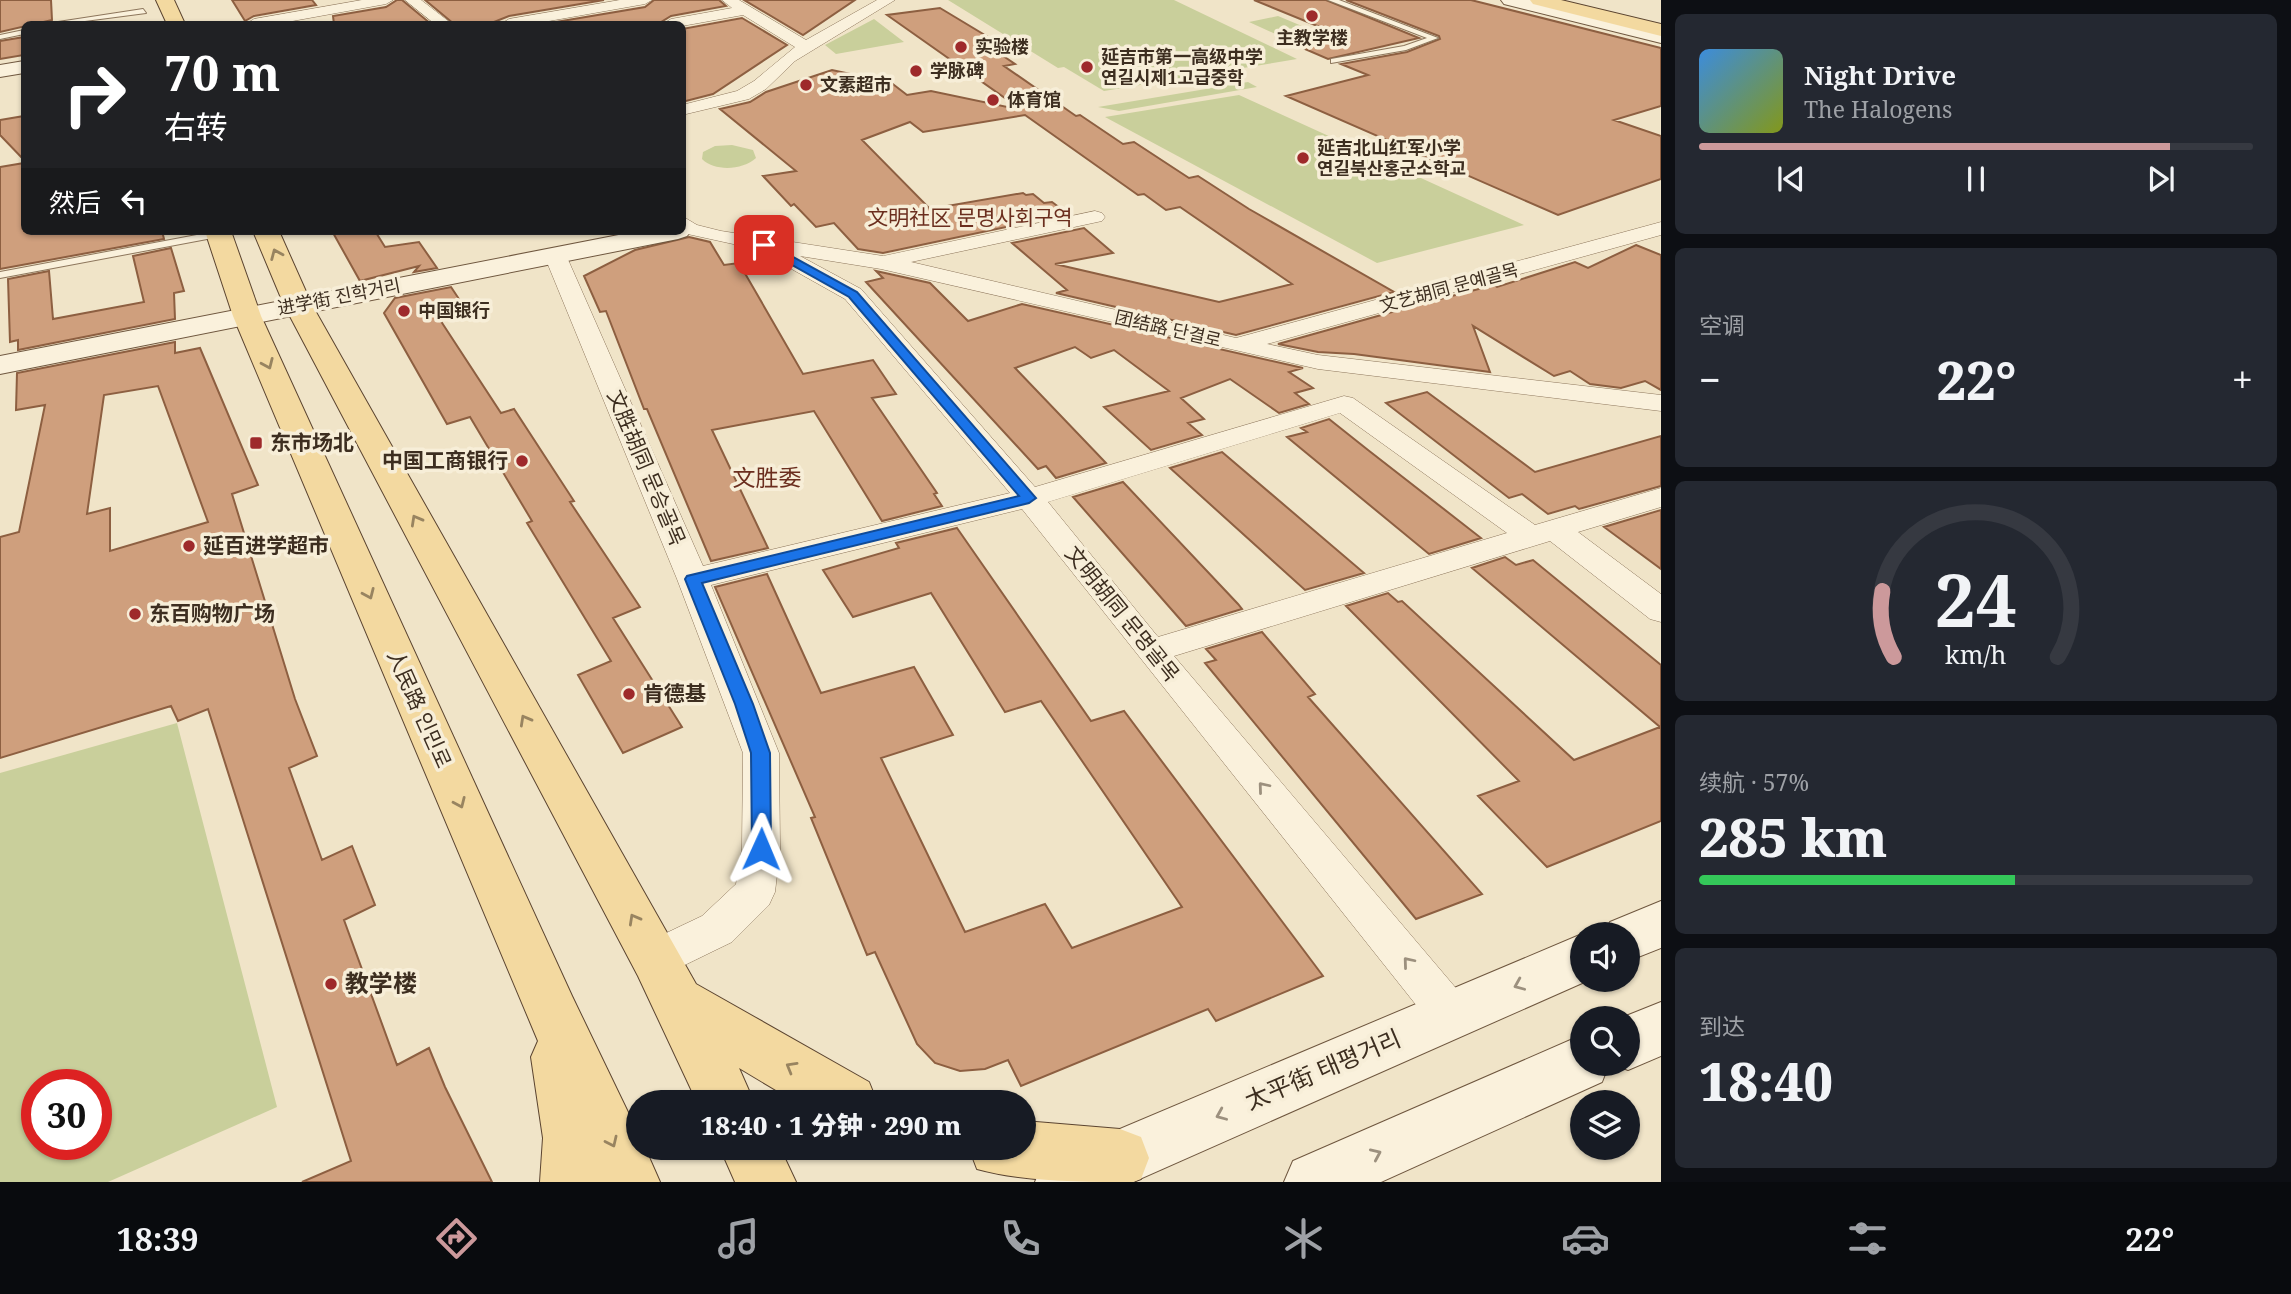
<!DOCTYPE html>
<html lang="zh">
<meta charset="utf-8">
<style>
:root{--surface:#171b24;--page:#242831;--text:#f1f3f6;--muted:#9ea1a6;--line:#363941;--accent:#cc999b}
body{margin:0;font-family:"Noto Serif","Noto Sans SC","Noto Sans KR",serif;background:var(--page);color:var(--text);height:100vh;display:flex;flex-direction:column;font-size:26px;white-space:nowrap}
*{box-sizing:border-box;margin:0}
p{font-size:23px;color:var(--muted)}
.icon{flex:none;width:38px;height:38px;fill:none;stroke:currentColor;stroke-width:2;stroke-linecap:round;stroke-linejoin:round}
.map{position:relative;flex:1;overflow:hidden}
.side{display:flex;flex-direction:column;gap:14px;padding:14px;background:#0d0f14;width:630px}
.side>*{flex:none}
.hud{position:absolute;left:21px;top:21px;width:665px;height:214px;border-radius:10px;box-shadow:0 2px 5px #0004;background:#202124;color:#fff;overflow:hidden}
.fabs{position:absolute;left:1570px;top:922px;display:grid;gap:14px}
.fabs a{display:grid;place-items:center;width:70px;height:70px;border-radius:50%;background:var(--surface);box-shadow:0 2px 5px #0004;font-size:35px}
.speed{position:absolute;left:21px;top:1069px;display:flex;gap:14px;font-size:35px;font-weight:700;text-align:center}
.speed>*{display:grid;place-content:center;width:91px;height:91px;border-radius:50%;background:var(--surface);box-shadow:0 2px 5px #0004;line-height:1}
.speed .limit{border:10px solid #d22;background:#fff;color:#111}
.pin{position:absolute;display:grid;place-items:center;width:60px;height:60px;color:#fff;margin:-30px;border-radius:14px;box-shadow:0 4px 10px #0006}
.me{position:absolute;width:77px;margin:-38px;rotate:1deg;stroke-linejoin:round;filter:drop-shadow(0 0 5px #0008)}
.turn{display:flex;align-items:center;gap:24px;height:147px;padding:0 28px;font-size:32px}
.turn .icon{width:91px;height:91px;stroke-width:2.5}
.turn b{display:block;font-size:49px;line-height:60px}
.then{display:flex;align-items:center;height:66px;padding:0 28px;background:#0003;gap:14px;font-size:26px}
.big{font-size:52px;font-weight:800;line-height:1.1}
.side .card{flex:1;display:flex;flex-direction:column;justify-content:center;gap:10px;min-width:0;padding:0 24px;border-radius:10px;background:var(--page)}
.side .dial{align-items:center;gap:0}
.dial svg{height:182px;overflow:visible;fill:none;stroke:var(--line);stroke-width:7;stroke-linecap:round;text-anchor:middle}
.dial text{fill:var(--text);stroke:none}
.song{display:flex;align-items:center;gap:21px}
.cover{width:84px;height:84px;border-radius:10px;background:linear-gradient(135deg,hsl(210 70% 55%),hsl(70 70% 35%))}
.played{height:7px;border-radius:4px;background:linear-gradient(90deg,var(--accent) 85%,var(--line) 85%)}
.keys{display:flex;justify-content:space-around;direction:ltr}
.heat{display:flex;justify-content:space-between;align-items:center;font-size:38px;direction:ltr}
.charge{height:10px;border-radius:5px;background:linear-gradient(90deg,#34c759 57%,var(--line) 0)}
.trip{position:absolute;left:626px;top:1090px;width:410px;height:70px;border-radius:35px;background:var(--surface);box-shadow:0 2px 5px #0004;font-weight:800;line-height:70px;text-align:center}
.dock{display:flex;height:112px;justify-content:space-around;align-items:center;background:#090b0e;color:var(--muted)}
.dock .icon{width:49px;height:49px}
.dock .selected{color:var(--accent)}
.dock b{font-size:32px;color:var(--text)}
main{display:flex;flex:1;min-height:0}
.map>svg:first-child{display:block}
.green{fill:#c9cf9b;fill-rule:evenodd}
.building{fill:#cf9f7d;stroke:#8d5f41;stroke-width:2;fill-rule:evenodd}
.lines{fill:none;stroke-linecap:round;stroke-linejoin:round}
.lane-casing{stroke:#8d765c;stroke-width:2}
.street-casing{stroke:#8d765c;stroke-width:1}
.secondary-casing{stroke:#6f573f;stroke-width:2}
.primary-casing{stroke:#5b4430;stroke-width:2}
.lane{fill:#faf1dc;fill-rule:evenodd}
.street{fill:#faf1dc;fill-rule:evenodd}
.secondary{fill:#faf1dc;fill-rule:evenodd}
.primary{fill:#f3d9a0;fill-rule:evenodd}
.oneway{stroke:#988460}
.oneway2{stroke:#9c907e}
.route{fill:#1a73e8;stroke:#114b97;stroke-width:2}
.poi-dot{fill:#9e2a2b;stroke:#f7eed8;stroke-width:2.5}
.labels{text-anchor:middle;stroke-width:7;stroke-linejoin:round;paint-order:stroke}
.far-poi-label{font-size:18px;font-weight:bold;fill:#3d2e20;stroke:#f7eed8;text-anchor:start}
.far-street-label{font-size:18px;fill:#3d2e20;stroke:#f7eed8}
.far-quarter-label{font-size:21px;fill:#6b2e1e;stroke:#f7eed8}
.poi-label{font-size:21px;font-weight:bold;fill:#3d2e20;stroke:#f7eed8;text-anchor:start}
.street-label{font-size:21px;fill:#3d2e20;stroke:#f7eed8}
.neighbourhood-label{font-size:23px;fill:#6b2e1e;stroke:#f7eed8}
.near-poi-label{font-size:24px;font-weight:bold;fill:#3d2e20;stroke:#f7eed8;text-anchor:start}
.near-street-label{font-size:24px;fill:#3d2e20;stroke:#f7eed8}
</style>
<main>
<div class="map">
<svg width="1661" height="1182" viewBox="0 0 1661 1182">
<rect width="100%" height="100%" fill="#f0e4c8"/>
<path class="green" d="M 948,0 L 1174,0 L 1297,59 L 1104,91 L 1064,67 L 1058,68 Z
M 1278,16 L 1321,34 L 1291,41 L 1249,22 Z
M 874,19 L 904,42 L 836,54 L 825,45 Z
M 1248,82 L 1257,87 L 1119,111 L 1098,107 Z
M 1239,95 L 1524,225 L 1377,263 L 1105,117 Z
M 732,145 L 753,150 L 756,158 C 743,170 715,172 702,159 L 703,152 L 715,146 Z
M 177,723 L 277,1107 L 108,1182 L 0,1182 L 0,773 ZM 96,1085 L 96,1144 L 37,1144 L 37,1085 Z"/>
<path class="building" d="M 0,0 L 51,0 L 52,20 L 0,32 Z
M 232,0 L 312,0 L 316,5 L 254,16 L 245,21 Z
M 397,0 L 402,0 L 431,24 L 334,24 L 333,16 L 386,7 Z
M 425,0 L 604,0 L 509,16 L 489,24 L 454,24 Z
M 654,0 L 719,0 L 726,6 L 671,16 L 661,22 L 648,24 L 550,23 L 645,7 Z
M 744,0 L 855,0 L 803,35 Z
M 1254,0 L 1326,0 L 1419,38 L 1328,59 L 1298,46 L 1342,36 Z
M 1346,0 L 1471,0 L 1661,48 L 1661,106 L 1614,120 L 1661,136 L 1661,179 L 1558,215 L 1286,96 L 1368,75 L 1341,64 L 1407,52 L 1440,39 L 1439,36 Z
M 940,8 L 998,43 L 987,45 L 1015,64 L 1004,66 L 1076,116 L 1080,115 L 1123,144 L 1134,142 L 1189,178 L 1198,176 L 1249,209 L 1394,292 L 1236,335 L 1056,293 L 1067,290 L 1012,243 L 1084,228 L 1113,253 L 1055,264 L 1219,302 L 1292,284 L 1180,207 L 1166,210 L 1144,194 L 1138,195 L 1025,115 L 923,132 L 910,122 L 862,140 L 930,209 L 1023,193 L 1026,195 L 1033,194 L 1044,203 L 1052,202 L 1068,214 L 883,253 L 858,249 L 834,223 L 816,227 L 794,204 L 791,206 L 763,176 L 796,171 L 720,109 L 750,102 L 766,92 L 832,70 L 874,79 L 885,78 L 907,95 L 931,91 L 1022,110 L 887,15 Z
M 742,18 L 787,45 L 713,94 L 682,102 L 682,29 Z
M 24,37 L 24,55 L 0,59 L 0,41 Z
M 24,116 L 24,160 L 0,135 L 0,120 Z
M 24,163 L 24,231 L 162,231 L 164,239 L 0,269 L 0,167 Z
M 332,231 L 375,231 L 385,247 L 419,242 L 437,268 L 414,272 L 419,266 L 360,281 Z
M 689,237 L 710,242 L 724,265 L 739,263 L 803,374 L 873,360 L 896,394 L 872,398 L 937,493 L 934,494 L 942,506 L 882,521 L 814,411 L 712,430 L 768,548 L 711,561 L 647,409 L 644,409 L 606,311 L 600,312 L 584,276 L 635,250 Z
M 1636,245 L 1661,255 L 1661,390 L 1645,381 L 1621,388 L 1590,384 L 1570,371 L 1554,376 L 1473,326 L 1490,372 L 1354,354 L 1318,352 L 1278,344 L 1417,305 L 1494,285 L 1497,287 L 1575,262 L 1588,268 Z
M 171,248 L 184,291 L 174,293 L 175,319 L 18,350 L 18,340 L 10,342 L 8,279 L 49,271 L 53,319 L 144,302 L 133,256 Z
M 876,271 L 930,283 L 968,321 L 1022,304 L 1303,368 L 1289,372 L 1313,388 L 1295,393 L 1309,404 L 1279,413 L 1230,379 L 1181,398 L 1204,419 L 1188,423 L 1202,435 L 1151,450 L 1104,407 L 1169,391 L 1114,350 L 1091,358 L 1075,347 L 1015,368 L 1106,463 L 1056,478 L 1046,466 L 1038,469 L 866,282 L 883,278 Z
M 451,287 L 459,299 L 431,306 L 501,413 L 514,409 L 574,501 L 570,502 L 640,607 L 613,618 L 682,727 L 623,753 L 578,675 L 611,661 L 527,523 L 532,521 L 470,417 L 447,424 L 384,313 L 395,298 Z
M 175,342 L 175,353 L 200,348 L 258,485 L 232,494 L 295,699 L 317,756 L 289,768 L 322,860 L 352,846 L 375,905 L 344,920 L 397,1065 L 429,1048 L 445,1087 L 492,1182 L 302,1182 L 351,1161 L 208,709 L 178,721 L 171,706 L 0,758 L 0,537 L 19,532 L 45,405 L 16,410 L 17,373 ZM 158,386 L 208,522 L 110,551 L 110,508 L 87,514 L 104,395 Z
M 1427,392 L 1535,472 L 1661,436 L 1661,486 L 1579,509 L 1575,506 L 1548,514 L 1522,494 L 1509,498 L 1386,403 Z
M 1329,419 L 1368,450 L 1481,538 L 1429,554 L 1287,437 L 1307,432 L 1301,428 Z
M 1222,452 L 1364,573 L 1305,590 L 1170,468 Z
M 1123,482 L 1238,604 L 1242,609 L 1186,626 L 1073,497 Z
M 1661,510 L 1661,569 L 1604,527 Z
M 957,528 L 1091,721 L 1124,711 L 1323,976 L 1216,1021 L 1208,1009 L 1021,1086 L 1008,1060 L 985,1069 L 960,1071 L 935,1063 L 917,1044 L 875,952 L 867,955 L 811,818 L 815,817 L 715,587 L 767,574 L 821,693 L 914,667 L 953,735 L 881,758 L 965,932 L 1045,904 L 1072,948 L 1182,907 L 1041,701 L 1005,712 L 931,593 L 853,617 L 823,570 L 899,548 L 896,543 Z
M 1505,557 L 1516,565 L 1533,560 L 1661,665 L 1661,821 L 1547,867 L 1478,796 L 1519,781 L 1346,606 L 1388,593 L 1398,602 L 1402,601 L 1574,760 L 1660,727 L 1472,568 Z
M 1262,632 L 1315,694 L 1308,697 L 1482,894 L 1416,919 L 1205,663 L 1216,660 L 1206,649 Z"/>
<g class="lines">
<defs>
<path id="lane" d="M 1328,0 L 1339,0 L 1438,38 L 1406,50 L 1331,63 L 1331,59 L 1404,46 L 1427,38 Z
M 143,9 L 146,13 L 62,24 L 45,24 Z
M 24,30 L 24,34 L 0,39 L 0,35 Z
M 218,231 L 223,232 L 223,236 L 0,278 L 0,272 Z"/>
<path id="street" d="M 362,0 L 393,0 L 386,4 L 276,24 L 246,24 L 254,19 Z
M 405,0 L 421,0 L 452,24 L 435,24 Z
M 620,0 L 652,0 L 645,4 L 532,24 L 501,24 L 509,19 Z
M 722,0 L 739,0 L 806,40 L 877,0 L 895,0 L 795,61 L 766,89 L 749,99 L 682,115 L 682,105 L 737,91 L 754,81 L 795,47 L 743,15 L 682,26 L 663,24 L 671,19 L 732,8 Z
M 1095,211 L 1102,213 L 1105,217 L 1102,221 L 911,262 L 1236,338 L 1661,222 L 1661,235 L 1267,344 L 1318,355 L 1661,395 L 1661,411 L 1318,369 L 881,269 L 800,256 L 861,289 L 1035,487 L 1344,396 L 1353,398 L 1535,525 L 1661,488 L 1661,507 L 1578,532 L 1661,594 L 1661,622 L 1650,619 L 1550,541 L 1174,656 L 1466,1000 L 1473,1015 L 1466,1030 L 1451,1036 L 1436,1030 L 1022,509 L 711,585 L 779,753 L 780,849 L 775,892 L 769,905 L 732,942 L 656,979 L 641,973 L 635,959 L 641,945 L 702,916 L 736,884 L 742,849 L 743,753 L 677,579 L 544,255 L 547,250 L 563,250 L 566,255 L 703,566 L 1010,493 L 845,299 L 756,249 L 683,233 L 680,231 L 682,231 L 682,216 L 697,225 L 721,231 L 883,256 ZM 1340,413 L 1507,533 L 1158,637 L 1048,502 Z"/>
<path id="secondary" d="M 1501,0 L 1532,0 L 1661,31 L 1661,43 L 1504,4 Z
M 24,61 L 24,73 L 0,77 L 0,65 Z
M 682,224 L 691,231 L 687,236 L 678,239 L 0,374 L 0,356 L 639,231 L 682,231 Z
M 1661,901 L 1661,948 L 1628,961 L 1628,934 L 1604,934 L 1610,922 Z
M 1582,934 L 1582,980 L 1589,980 L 1133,1182 L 1035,1182 L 1044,1161 Z
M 1661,1002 L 1661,1056 L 1628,1070 L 1614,1064 L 1628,1064 L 1628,1018 L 1621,1018 Z
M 1582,1035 L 1582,1064 L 1609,1064 L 1602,1082 L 1381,1182 L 1284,1182 L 1293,1161 Z"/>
<path id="primary" d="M 156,0 L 174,0 L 185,24 L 167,24 Z
M 1530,0 L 1561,0 L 1661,24 L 1661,36 L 1533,4 Z
M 205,231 L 231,231 L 261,316 L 572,996 L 639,1135 L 639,1148 L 645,1148 L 660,1182 L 540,1182 L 543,1138 L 531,1057 L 538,1041 L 233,316 Z
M 253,231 L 279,231 L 312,305 L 696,984 L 869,1082 L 877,1102 L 796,1102 L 739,1068 L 754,1102 L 697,1102 L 638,976 L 284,305 Z
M 1024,1121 L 1120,1129 L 1141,1137 L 1149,1158 L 1141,1179 L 1133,1182 C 1082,1182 1025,1182 977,1169 L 969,1148 L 1024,1148 Z
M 720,1148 L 780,1148 L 796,1182 L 735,1182 Z"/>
</defs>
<use href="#lane" class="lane-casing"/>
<use href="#street" class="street-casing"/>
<use href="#secondary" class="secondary-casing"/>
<use href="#primary" class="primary-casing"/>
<use href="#lane" class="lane"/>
<use href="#street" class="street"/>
<use href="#secondary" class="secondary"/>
<use href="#primary" class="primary"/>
</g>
<defs><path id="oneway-chevron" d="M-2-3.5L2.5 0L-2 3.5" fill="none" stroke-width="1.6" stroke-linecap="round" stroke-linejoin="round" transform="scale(1.75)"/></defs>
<g class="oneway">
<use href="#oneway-chevron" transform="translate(276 254) rotate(-113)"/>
<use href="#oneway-chevron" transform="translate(268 364) rotate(66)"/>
<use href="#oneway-chevron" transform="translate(416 520) rotate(-119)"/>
<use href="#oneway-chevron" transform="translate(369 594) rotate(66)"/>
<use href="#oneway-chevron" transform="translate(525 720) rotate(-119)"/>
<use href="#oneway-chevron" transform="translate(460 803) rotate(66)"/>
<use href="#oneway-chevron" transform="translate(634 919) rotate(-119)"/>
<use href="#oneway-chevron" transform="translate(791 1067) rotate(-150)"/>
<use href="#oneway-chevron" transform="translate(612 1142) rotate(65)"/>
</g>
<g class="oneway2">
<use href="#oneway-chevron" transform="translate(1263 787) rotate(-130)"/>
<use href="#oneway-chevron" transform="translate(1408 962) rotate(-130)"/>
<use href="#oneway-chevron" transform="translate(1519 985) rotate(157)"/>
<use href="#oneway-chevron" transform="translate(1221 1115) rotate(157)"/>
<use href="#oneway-chevron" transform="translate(1376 1154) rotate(-24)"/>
</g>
<path class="route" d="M 764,241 L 857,292 L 1036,498 L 1029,503 L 702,583 L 753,704 L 770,753 L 771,849 L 768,855 L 761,857 L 754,855 L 752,849 L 751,753 L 735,704 L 685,579 L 687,576 L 1019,496 L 849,297 L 760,247 L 758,245 Z"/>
<g class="poi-dot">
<circle cx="1312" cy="16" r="7"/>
<circle cx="961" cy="47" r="7"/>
<circle cx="1087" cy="67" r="7"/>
<circle cx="916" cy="71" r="7"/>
<circle cx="806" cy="85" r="7"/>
<circle cx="993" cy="100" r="7"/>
<circle cx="1303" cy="158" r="7"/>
<circle cx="404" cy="311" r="7"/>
<rect x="249" y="436" width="14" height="14" rx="3.5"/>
<circle cx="522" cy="461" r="7"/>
<circle cx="189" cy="546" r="7"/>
<circle cx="135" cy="614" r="7"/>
<circle cx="629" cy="694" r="7"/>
<circle cx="331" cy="984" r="7"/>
</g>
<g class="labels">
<g class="far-poi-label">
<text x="1312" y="44" text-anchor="middle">主教学楼</text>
<text x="975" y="53">实验楼</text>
<text x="1101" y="63">延吉市第一高级中学<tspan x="1101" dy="21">연길시제1고급중학</tspan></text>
<text x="930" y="77">学脉碑</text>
<text x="820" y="91">文素超市</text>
<text x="1007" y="106">体育馆</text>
<text x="1317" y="154">延吉北山红军小学<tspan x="1317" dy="21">연길북산홍군소학교</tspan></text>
<text x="418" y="317">中国银行</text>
</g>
<g class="far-street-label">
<text transform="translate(1449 288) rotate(-15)" y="6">文艺胡同 문예골목</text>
<text transform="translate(339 297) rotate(-11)" y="6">进学街 진학거리</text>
<text transform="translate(1168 329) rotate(13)" y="6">团结路 단결로</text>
</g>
<g class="far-quarter-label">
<text x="970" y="225">文明社区 문명사회구역</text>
</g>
<g class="poi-label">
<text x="270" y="450">东市场北</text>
<text x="508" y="468" text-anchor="end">中国工商银行</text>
<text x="203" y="553">延百进学超市</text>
<text x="149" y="621">东百购物广场</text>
<text x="643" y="701">肯德基</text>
</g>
<g class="street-label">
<text transform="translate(646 468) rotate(67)" y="7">文胜胡同 문승골목</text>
<text transform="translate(1122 614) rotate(51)" y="7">文明胡同 문명골목</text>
<text transform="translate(419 709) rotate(66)" y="7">人民路 인민로</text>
</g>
<g class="neighbourhood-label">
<text x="767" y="486">文胜委</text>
</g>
<g class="near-poi-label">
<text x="345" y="992">教学楼</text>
</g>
<g class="near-street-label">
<text transform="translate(1323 1070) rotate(-23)" y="8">太平街 태평거리</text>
</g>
</g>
</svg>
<div class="fabs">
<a><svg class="icon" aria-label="sound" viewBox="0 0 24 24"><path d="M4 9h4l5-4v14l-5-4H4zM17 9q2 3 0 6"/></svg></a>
<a><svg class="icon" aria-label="search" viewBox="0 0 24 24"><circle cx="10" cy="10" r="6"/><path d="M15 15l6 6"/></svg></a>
<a><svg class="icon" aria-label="layers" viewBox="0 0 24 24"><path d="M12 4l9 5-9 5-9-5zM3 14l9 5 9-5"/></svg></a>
</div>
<div class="speed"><div class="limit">30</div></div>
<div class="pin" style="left:764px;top:245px;background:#d93025"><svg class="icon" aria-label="arrive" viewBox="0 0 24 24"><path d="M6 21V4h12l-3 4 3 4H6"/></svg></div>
<svg class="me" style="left:761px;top:849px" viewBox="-20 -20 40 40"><path d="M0-17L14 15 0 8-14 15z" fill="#1a73e8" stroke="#fff" stroke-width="4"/></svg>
<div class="trip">18:40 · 1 分钟 · 290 m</div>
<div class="hud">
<div class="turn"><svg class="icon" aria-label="right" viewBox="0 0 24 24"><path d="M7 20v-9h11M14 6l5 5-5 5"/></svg><div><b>70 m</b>右转</div></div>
<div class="then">然后<svg class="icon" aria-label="left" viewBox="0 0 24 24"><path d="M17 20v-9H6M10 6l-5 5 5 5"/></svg></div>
</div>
</div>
<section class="side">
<div class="card">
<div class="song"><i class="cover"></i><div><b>Night Drive</b><p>The Halogens</p></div></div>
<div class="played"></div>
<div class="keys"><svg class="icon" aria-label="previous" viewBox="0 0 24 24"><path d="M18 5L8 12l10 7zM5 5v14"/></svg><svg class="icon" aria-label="pause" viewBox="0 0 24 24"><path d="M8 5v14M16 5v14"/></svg><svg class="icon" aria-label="next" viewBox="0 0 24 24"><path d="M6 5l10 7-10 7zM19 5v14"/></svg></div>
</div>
<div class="card"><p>空调</p>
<div class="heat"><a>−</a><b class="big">22°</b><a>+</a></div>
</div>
<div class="card dial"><svg viewBox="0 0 100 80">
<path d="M14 69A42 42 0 1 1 86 69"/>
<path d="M14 69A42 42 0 0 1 9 40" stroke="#cc999b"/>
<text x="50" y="56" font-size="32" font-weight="700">24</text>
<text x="50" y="72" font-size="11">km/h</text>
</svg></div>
<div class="card"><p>续航 · 57%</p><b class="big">285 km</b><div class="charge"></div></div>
<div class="card"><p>到达</p><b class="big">18:40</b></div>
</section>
</main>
<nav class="dock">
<b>18:39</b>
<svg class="icon selected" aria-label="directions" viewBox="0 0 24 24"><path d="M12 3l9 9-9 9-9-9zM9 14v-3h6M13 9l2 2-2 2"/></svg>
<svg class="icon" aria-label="music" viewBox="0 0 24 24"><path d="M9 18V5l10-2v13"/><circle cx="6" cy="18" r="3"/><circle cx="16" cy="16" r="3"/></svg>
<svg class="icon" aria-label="phone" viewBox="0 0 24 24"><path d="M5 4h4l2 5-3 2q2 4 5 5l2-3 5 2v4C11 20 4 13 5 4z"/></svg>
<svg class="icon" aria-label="climate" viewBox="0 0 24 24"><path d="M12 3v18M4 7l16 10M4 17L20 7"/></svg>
<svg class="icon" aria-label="car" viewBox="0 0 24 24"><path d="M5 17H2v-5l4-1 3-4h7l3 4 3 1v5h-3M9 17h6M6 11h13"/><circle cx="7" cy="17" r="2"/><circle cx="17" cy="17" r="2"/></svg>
<svg class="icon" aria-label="filters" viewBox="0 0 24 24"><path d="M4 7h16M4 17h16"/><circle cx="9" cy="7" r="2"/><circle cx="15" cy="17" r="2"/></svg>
<b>22°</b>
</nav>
